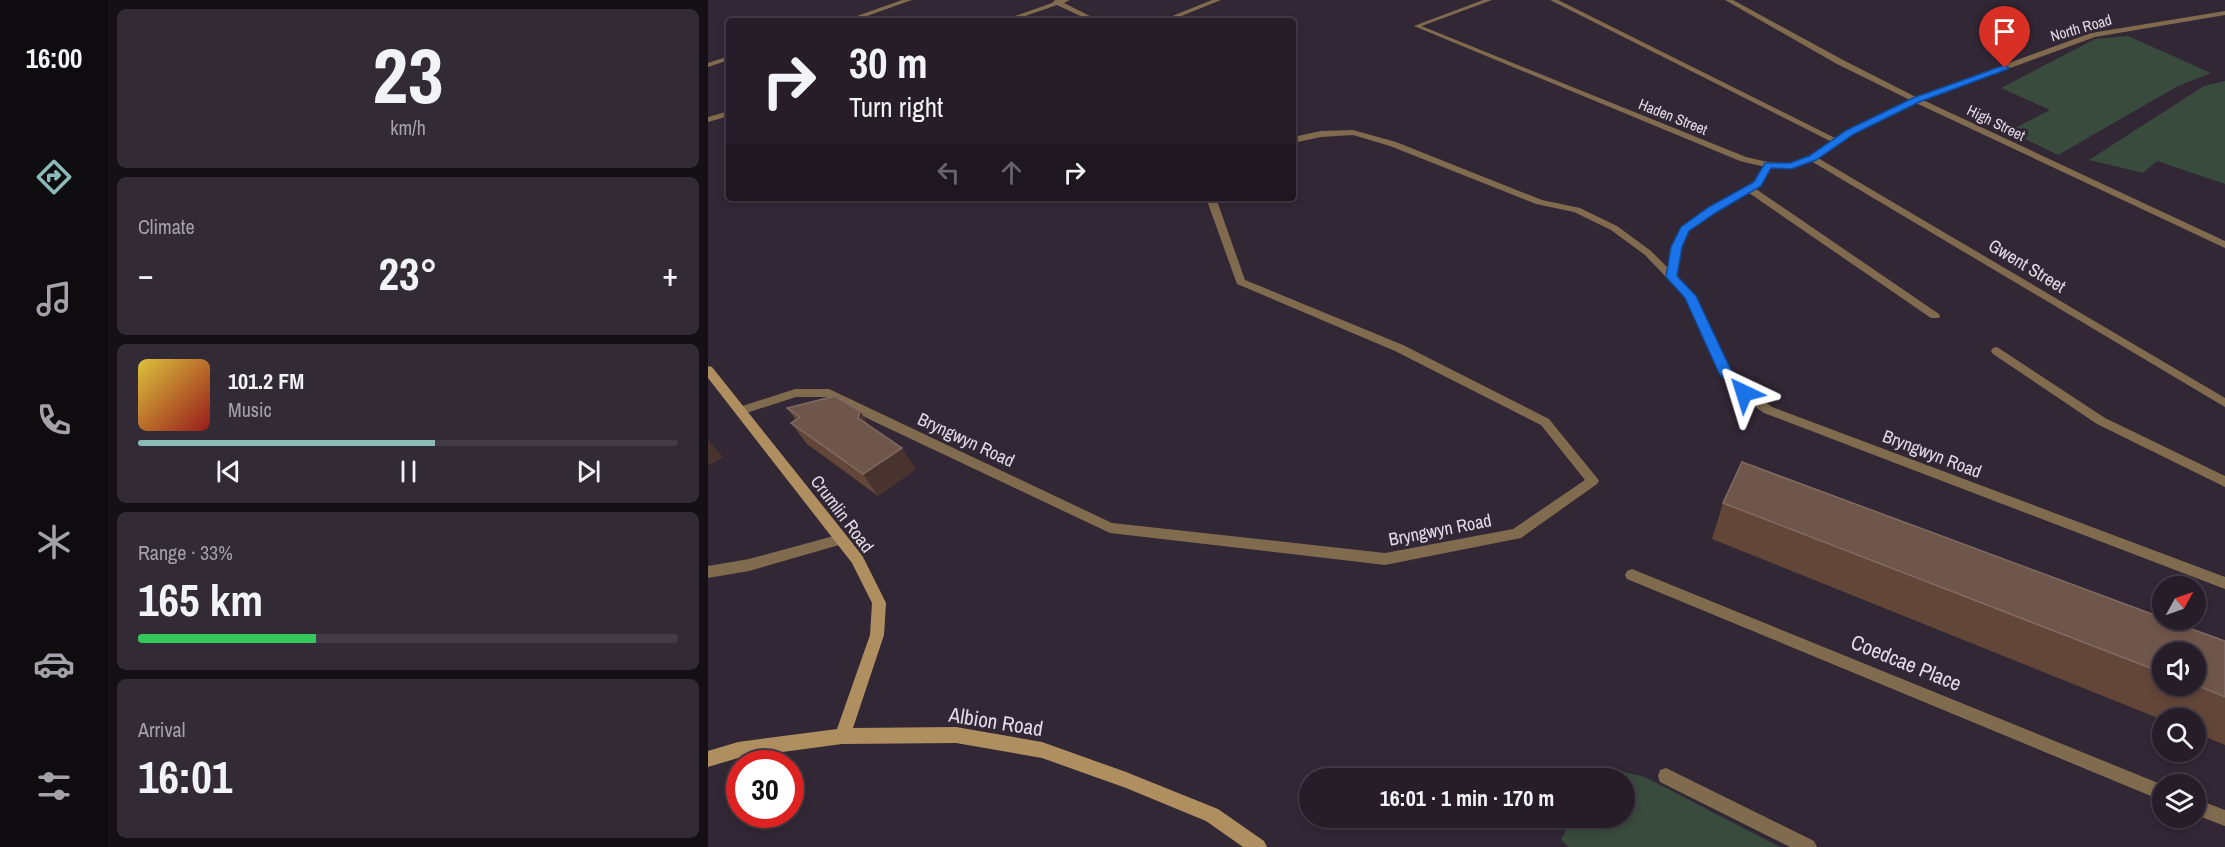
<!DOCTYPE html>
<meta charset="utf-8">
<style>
:root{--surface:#261d28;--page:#322a34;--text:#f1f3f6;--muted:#a4a2a8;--line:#423b45;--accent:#8bbbb9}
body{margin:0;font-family:"Archivo Narrow",sans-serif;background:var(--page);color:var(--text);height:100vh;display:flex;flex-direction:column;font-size:22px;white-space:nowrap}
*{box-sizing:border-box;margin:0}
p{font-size:20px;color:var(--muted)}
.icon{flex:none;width:33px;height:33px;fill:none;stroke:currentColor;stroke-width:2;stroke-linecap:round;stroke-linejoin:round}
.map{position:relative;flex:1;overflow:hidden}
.panel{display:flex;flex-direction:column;gap:9px;padding:9px;background:#151016;width:600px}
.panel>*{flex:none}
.top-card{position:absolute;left:18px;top:18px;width:570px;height:183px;border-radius:6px;box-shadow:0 3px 9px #0003,0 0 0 2px var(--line);background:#261d28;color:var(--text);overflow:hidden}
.needle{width:39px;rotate:50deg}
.buttons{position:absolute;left:1444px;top:576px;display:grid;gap:12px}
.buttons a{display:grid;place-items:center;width:54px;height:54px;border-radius:50%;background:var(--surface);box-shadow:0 3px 9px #0003,0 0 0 2px var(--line);font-size:30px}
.speed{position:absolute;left:18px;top:750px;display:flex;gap:12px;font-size:30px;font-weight:700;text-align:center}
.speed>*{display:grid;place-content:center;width:78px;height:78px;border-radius:50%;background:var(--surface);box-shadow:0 3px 9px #0003,0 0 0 2px var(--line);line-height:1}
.speed .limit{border:9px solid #d22;background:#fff;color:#111}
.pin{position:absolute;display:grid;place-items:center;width:51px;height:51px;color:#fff;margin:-62px -26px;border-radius:50% 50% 50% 0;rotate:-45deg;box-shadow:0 0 6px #0007}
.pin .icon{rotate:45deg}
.me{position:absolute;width:66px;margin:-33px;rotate:319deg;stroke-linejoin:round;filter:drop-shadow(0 0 4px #0008)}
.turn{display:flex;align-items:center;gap:21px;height:126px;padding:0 24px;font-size:27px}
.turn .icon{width:78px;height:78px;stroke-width:2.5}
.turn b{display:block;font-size:42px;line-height:51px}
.lanes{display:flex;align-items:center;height:57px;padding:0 24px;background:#0003;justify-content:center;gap:30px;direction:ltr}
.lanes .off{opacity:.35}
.big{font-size:45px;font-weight:800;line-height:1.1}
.panel .tile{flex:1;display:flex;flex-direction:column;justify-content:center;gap:9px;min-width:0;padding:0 21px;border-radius:9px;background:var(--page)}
.panel .dial{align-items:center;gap:0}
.dial b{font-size:78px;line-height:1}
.song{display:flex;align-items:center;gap:18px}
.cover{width:72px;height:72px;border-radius:9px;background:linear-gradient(135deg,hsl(50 70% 55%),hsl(0 70% 35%))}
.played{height:6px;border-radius:3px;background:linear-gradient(90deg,var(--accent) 55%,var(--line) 55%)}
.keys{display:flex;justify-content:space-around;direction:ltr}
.heat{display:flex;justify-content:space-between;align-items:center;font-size:33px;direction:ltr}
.charge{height:9px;border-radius:4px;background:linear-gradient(90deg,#34c759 33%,var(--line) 0)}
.trip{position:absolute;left:591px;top:768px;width:336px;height:60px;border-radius:30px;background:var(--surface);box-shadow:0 3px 9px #0003,0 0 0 2px var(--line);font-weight:800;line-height:60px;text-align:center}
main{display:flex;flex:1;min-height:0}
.dock{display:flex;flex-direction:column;width:108px;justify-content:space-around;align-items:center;background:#0f0c10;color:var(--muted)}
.dock .icon{width:42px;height:42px}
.dock .on{color:var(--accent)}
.dock b{font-size:27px;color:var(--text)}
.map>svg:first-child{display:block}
.green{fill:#394b3d}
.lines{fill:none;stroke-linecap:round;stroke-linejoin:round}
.lane{fill:#806b4f;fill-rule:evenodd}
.street{fill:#806b4f;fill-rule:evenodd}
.secondary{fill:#af8e60;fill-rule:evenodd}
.wall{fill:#624638;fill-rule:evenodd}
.shaded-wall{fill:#49332f}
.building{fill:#6f564b;stroke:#816b63;stroke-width:1.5}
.route{fill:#1a73e8;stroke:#114b97;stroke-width:1.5}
.labels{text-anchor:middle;stroke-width:6;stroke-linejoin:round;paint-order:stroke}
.far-street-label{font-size:15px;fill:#e2dbe5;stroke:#322735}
.street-label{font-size:18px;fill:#e2dbe5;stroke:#322735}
.near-street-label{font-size:21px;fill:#e2dbe5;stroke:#322735}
</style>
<main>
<nav class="dock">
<b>16:00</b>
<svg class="icon on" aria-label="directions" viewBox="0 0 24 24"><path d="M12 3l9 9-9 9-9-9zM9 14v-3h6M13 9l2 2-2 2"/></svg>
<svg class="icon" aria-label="music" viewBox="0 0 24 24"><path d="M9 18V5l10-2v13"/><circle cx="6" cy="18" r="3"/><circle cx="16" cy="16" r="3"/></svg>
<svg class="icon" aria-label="phone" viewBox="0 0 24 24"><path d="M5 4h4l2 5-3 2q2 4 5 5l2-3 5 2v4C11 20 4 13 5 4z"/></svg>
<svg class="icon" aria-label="climate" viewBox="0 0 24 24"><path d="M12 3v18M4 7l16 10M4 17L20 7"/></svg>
<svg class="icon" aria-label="car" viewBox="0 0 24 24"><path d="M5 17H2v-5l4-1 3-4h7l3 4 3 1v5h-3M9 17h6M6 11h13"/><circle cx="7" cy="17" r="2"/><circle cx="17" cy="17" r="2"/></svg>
<svg class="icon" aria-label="filters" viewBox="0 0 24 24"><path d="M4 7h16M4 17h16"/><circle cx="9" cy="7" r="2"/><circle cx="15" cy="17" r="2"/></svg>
</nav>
<section class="panel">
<div class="tile dial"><b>23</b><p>km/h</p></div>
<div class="tile"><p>Climate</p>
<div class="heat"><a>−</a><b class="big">23°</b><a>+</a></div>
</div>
<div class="tile">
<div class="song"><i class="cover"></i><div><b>101.2 FM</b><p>Music</p></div></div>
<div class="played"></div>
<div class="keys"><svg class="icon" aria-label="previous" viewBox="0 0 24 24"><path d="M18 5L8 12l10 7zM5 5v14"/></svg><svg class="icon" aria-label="pause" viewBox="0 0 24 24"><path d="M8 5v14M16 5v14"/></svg><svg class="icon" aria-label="next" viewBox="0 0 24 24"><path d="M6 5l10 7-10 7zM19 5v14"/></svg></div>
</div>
<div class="tile"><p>Range · 33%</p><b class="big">165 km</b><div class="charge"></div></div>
<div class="tile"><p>Arrival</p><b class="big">16:01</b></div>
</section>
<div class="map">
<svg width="1517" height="847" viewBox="0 0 1517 847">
<rect width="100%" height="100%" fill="#322735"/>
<path class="green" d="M 1420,36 L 1503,73 L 1470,86 L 1350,155 L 1301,131 L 1342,110 L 1293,88 L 1387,39 Z
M 1517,81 L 1517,184 L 1449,161 L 1435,173 L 1381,160 L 1496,86 Z
M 890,766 L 937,777 L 1072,847 L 861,847 L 853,840 L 864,818 L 916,818 L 916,778 L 884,778 Z"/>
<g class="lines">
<path class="lane" d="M 194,0 L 204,0 L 145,21 L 135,21 Z
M 504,0 L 513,0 L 461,21 L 452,21 Z
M 775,0 L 784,0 L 711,27 L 706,26 Z
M 842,0 L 850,0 L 1133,141 L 1126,143 Z
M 21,56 L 21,60 L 0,67 L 0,63 Z
M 1060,162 L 1064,165 L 1053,186 L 1048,189 L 1231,314 L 1232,316 L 1231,318 L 1223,318 L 1041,193 C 1027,200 990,219 981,231 C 972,243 971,263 968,277 L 967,279 L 959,279 L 958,277 L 964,247 L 974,227 L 1002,207 L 1046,182 L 1056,165 Z
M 1289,347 L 1397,418 L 1517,476 L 1517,487 L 1389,424 L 1285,354 L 1283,351 L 1285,348 Z
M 133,534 L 138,535 L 140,539 L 138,543 L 41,571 L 0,578 L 0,566 L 41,559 Z
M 958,768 L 1106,841 L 1109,847 L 1082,847 L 952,782 L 950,776 L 952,770 Z"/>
<path class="street" d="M 347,0 L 362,0 L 356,3 L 392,21 L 383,21 L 349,5 L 303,21 L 293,21 L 344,3 Z
M 1017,0 L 1025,0 L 1135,60 L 1208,97 L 1383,33 L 1517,11 L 1517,15 L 1387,37 L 1215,100 L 1517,241 L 1517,248 L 1208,103 L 1146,134 L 1110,158 L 1517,398 L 1517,407 L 1103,161 C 1074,173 1061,168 1032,161 L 706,26 L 711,25 L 1038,157 L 1060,162 L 1082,163 L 1101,156 L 1140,130 L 1202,100 L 1129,64 Z
M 21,111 L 21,116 L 0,122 L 0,117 Z
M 645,130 L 688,142 L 834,200 L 872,208 L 909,226 L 943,251 L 986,294 L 1023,371 L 1040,390 L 1064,407 L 1517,577 L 1517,589 L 1056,413 L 1032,396 L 1014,376 L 977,297 L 937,255 L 903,230 L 866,212 L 828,204 L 682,146 L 645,135 L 613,137 L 585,143 L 585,137 L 613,131 Z
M 498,198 L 508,198 L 537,280 L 695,345 L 841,419 L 889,478 L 891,481 L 889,484 L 813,538 L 677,565 L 402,533 L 165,421 L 119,397 L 88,397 L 32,415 L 26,411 L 28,408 L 87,389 L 121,389 L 404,523 L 677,553 L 805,529 L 877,480 L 833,425 L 687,351 L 529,284 Z
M 924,569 L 1455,785 L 1455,801 L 919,579 L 917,575 L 919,571 Z
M 1488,799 L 1517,810 L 1517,826 L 1488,815 Z"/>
<path class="secondary" d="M 0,366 L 4,367 L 154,555 L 178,603 L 176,635 L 145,728 L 248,727 L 334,742 L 418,772 L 510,809 L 556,841 L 559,847 L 535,847 L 498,821 L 418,788 L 334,758 L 248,743 L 134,744 L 30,758 L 0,767 L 0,751 L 30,742 L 129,729 L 162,635 L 164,603 L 144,563 L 0,378 Z"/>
</g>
<path class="wall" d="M 79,408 L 152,411 L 161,426 L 208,469 L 170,496 L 99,444 L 83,423 L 88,420 Z
M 1015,503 L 1517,641 L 1517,745 L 1488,733 L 1488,718 L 1455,718 L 1455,720 L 1004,539 ZM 1455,652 L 1488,686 L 1455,686 Z"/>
<path class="shaded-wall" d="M 152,411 L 166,433 L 150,418 Z
M 0,440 L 15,457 L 0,466 Z
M 194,448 L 208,469 L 170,496 L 155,474 Z"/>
<path class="building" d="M 127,396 L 152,411 L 150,418 L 194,448 L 155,474 L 83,423 L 92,417 L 79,408 Z
M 1034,462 L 1455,618 L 1455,620 L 1459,620 L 1517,641 L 1517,697 L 1488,685 L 1488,652 L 1455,652 L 1455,673 L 1015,503 Z"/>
<path class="route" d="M 1297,65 L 1301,68 L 1300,69 L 1211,102 L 1146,134 L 1108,160 L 1083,169 L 1063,168 L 1053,186 L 1009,212 L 981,231 L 974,247 L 969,276 L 988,296 L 1023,370 L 1043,393 L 1036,398 L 1032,396 L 1011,373 L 977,298 L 958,277 L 963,247 L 973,227 L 1001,207 L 1046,182 L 1057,163 L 1082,163 L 1101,156 L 1139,130 L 1205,98 Z"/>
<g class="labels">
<g class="far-street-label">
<text transform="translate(1373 28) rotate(-16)" y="5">North Road</text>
<text transform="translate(965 117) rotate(22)" y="5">Haden Street</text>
<text transform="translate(1288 123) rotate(26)" y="5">High Street</text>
</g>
<g class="street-label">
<text transform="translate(1319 266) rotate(31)" y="6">Gwent Street</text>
<text transform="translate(258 440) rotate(25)" y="6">Bryngwyn Road</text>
<text transform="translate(1224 454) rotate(21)" y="6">Bryngwyn Road</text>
<text transform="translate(134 514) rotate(53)" y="6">Crumlin Road</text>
<text transform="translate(732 530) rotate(-11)" y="6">Bryngwyn Road</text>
</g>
<g class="near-street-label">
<text transform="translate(1198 663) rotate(22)" y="7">Coedcae Place</text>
<text transform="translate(288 722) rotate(9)" y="7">Albion Road</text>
</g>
</g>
</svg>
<div class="buttons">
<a><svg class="needle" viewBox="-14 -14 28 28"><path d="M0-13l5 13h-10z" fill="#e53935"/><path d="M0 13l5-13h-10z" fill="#a4a2a8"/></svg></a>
<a><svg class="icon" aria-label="sound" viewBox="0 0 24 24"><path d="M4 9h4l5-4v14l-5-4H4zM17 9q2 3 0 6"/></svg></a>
<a><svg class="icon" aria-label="search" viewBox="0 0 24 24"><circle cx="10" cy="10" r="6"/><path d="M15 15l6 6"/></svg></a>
<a><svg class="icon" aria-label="layers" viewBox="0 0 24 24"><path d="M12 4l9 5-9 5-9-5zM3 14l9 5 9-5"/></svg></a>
</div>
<div class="speed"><div class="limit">30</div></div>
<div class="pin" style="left:1297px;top:68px;background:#d93025"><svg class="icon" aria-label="arrive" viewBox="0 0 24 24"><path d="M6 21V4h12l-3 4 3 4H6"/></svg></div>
<svg class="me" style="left:1036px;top:393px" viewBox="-20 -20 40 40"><path d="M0-17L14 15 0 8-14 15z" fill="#1a73e8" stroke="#fff" stroke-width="4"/></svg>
<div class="trip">16:01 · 1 min · 170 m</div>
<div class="top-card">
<div class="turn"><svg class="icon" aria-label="right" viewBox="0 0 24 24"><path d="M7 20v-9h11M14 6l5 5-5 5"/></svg><div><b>30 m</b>Turn right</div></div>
<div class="lanes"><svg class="icon off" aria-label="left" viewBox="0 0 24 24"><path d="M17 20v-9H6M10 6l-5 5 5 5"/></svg><svg class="icon off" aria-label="ahead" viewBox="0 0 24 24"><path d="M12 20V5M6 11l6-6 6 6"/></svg><svg class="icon" aria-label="right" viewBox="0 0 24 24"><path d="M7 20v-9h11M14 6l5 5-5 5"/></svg></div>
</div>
</div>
</main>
